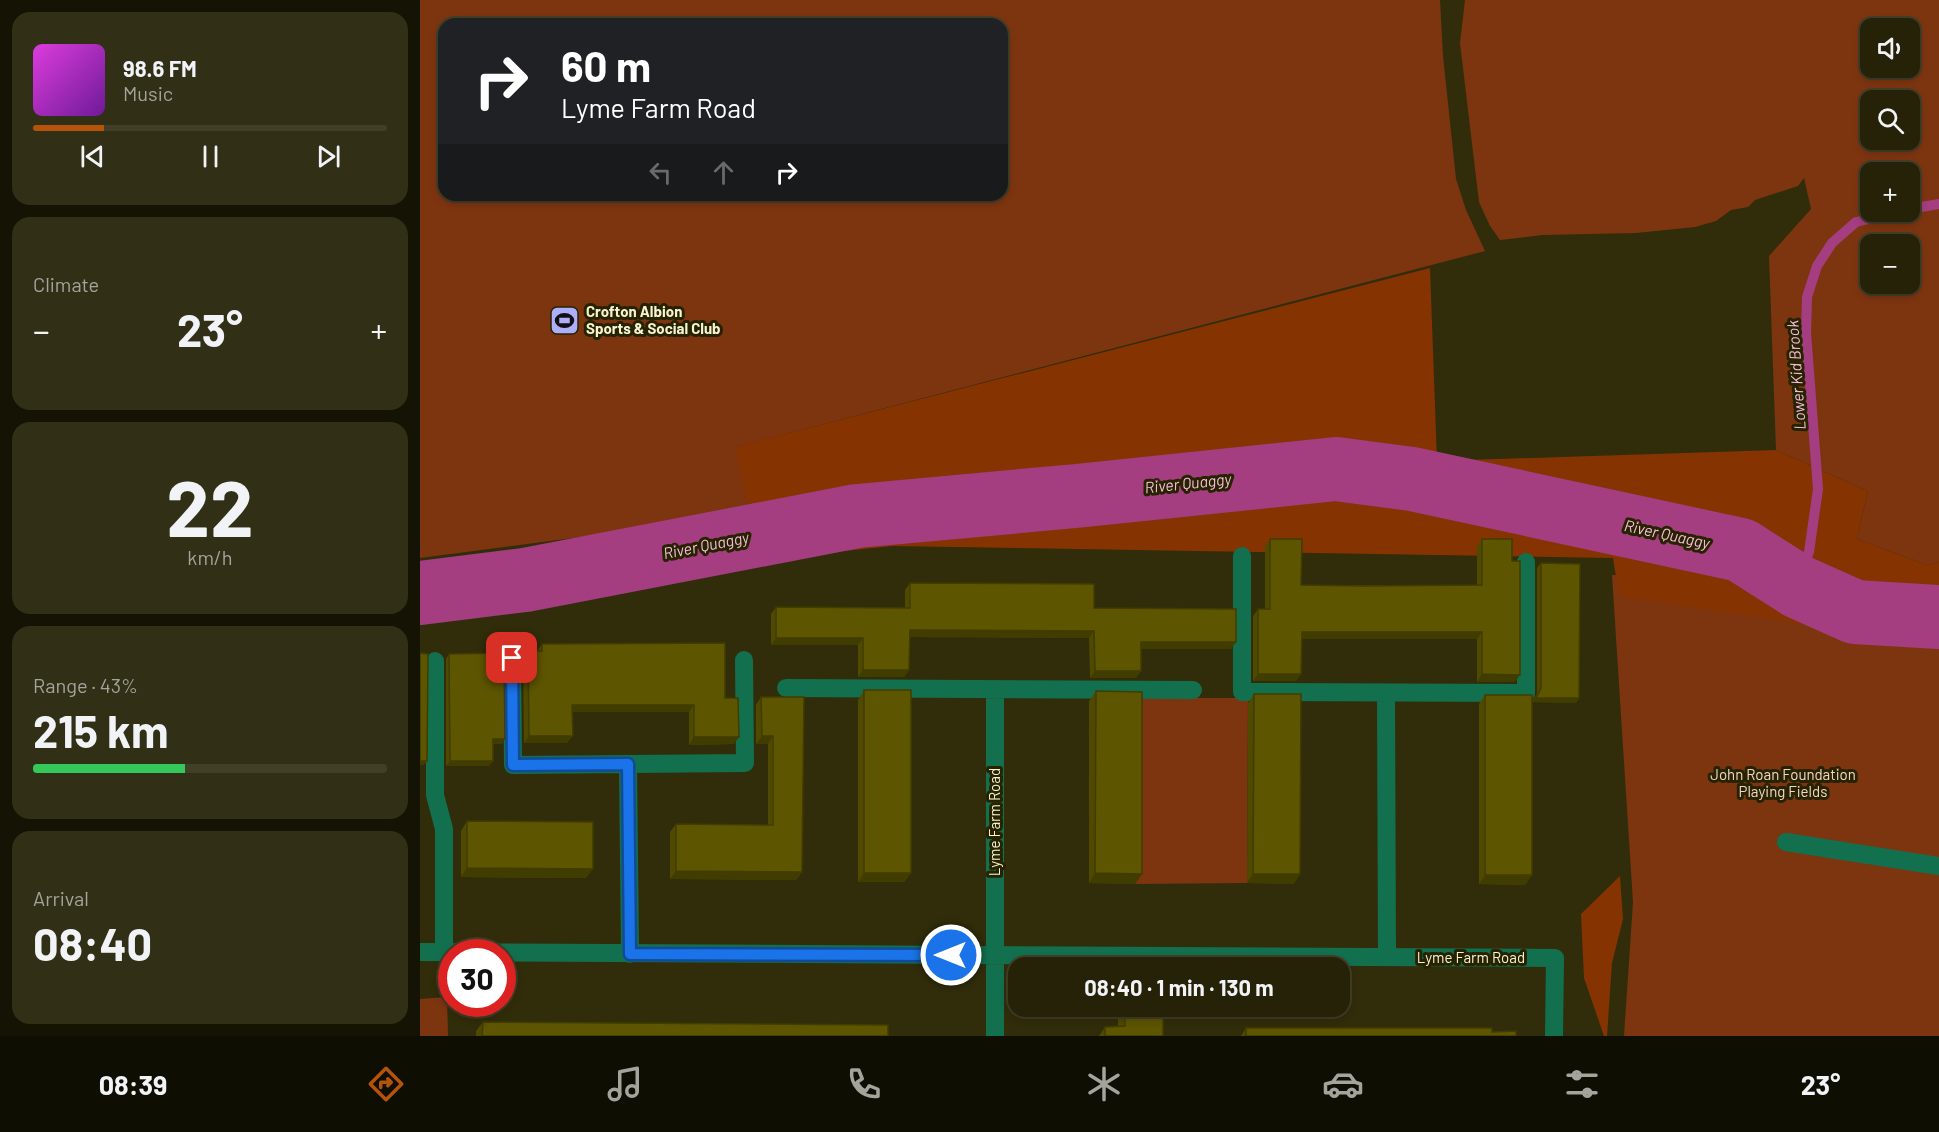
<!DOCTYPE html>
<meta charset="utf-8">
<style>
:root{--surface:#252208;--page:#312f16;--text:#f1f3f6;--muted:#a3a49c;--line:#423f29;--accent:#b45309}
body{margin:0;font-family:Barlow,sans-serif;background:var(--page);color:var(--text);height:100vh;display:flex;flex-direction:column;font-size:22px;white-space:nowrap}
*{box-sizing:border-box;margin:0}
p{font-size:20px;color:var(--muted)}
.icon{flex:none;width:33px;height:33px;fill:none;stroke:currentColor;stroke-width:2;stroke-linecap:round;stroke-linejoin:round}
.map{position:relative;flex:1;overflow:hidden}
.side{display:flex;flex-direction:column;gap:12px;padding:12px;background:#141304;width:420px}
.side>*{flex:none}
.guide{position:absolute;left:18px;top:18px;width:570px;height:183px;border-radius:18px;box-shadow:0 3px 9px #0003,0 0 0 2px var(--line);background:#202124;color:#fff;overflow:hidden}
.controls{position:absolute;left:1440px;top:18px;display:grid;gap:12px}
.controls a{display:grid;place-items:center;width:60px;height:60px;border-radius:12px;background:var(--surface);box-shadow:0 3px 9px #0003,0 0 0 2px var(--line);font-size:30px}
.speed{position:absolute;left:18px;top:939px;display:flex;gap:12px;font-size:30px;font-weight:700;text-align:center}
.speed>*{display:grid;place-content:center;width:78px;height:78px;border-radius:50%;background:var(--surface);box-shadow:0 3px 9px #0003,0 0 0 2px var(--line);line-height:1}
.speed .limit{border:9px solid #d22;background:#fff;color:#111}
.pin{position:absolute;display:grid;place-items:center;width:51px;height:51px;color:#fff;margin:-26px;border-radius:12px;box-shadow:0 3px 9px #0006}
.me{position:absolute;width:66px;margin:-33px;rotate:270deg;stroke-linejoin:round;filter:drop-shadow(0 0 4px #0008)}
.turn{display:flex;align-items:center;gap:21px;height:126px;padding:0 24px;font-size:27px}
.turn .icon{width:78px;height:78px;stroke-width:2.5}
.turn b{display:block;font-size:42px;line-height:51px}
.lanes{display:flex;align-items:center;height:57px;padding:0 24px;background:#0003;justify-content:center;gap:30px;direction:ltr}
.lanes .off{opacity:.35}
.big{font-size:45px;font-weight:700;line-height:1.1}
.side .widget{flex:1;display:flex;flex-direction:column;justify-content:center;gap:9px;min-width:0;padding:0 21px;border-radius:18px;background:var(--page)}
.side .dial{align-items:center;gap:0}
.dial b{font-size:78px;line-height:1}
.song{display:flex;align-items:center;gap:18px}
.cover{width:72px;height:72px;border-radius:9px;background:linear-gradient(135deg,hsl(300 70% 55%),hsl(280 70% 35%))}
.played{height:6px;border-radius:3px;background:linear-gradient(90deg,var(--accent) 20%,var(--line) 20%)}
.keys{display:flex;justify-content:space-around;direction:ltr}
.heat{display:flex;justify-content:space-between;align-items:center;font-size:33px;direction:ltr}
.charge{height:9px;border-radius:4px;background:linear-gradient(90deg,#34c759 43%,var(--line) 0)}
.trip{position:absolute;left:588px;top:957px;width:342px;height:60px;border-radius:18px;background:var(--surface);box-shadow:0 3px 9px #0003,0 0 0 2px var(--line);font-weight:700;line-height:60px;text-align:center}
.dock{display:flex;height:96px;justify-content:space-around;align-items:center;background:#0f0e03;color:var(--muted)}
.dock .icon{width:42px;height:42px}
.dock .active{color:var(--accent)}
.dock b{font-size:27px;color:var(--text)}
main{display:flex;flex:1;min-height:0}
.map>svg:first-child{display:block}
.green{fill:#7d3510;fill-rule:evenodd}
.forest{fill:#863302}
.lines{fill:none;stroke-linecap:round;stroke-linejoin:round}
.stream{stroke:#a53d81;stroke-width:10}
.river{stroke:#a53d81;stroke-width:64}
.minor{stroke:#12704f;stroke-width:18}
.wall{fill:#504900}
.shaded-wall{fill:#413c00}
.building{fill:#5d5500;stroke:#413c00;stroke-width:1.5}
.route-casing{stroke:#114b97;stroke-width:15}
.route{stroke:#1a73e8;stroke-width:10}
.labels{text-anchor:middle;stroke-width:6;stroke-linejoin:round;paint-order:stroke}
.poi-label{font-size:15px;font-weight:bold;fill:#f6f4d3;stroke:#272301;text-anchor:start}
.park-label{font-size:15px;fill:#f3d6c9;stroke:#272301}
.street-label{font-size:15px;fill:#f6f4d3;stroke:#272301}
.water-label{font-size:16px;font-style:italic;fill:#f5bedd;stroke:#272301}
</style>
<main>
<section class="side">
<div class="widget">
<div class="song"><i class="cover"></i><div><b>98.6 FM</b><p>Music</p></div></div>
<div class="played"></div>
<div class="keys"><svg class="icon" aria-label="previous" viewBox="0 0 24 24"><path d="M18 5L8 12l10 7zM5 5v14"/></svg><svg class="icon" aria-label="pause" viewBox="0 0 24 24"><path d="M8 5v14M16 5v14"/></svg><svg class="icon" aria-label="next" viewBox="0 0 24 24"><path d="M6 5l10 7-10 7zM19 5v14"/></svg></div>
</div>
<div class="widget"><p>Climate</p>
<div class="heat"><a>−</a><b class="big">23°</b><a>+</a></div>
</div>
<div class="widget dial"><b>22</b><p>km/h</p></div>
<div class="widget"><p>Range · 43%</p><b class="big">215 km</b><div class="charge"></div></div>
<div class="widget"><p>Arrival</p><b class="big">08:40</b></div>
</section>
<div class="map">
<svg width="1519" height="1036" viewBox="0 0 1519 1036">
<rect width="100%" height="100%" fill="#312d0a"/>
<path class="green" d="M 0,0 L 1020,0 L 1023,56 L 1036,179 L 1046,210 L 1065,251 L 316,447 L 329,515 L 0,558 ZM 24,24 L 582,24 L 582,195 L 24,195 Z
M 1045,0 L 1519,0 L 1519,562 L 1507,565 L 1437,539 L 1448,491 L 1356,450 L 1349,256 L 1391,209 L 1384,178 L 1378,186 L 1335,200 L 1328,207 L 1311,210 L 1296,221 L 1275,227 L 1216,233 L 1122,235 L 1080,240 L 1070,226 L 1059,202 L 1040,43 ZM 1450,28 L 1490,28 L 1490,68 L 1450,68 ZM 1450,100 L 1490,100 L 1490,140 L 1450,140 ZM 1450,172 L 1490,172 L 1490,212 L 1450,212 ZM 1450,244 L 1490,244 L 1490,284 L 1450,284 Z
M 1192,575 L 1311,578 L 1519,635 L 1519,1036 L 1204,1036 L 1213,902 Z
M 716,698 L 828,698 L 827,883 L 715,884 Z
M 27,997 L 28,1036 L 0,1036 L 0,999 Z"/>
<path class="forest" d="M 1010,268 L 1017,461 L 1356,450 L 1448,491 L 1437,539 L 1507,565 L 1519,562 L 1519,645 L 1199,596 L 1193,558 L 473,546 L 325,561 L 329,515 L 315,447 Z
M 1200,876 L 1203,919 L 1192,963 L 1187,1036 L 1184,1036 L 1164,978 L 1161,914 Z"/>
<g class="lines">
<path class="stream" d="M 1490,209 L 1519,204
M 1374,584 L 1389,552 L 1398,489 L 1386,333 L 1387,297 L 1397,266 L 1412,243 L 1436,222 L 1479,212"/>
<path class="river" d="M 0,593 L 105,580 L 437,516 L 656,496 L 916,469 L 992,479 L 1321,550 L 1379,587 L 1435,612 L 1519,617"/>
<path class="minor" d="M 822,556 L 822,692 L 1106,693 L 1106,562
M 92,658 L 93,765 L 325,763 L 324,660
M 15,661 L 15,795 L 24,829 L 24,952
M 366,688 L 773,690
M 575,689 L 575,1036
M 966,693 L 967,957
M 208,764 L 210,954
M 1366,842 L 1519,866
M 0,952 L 1135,958 L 1134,1036"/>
</g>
<path class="wall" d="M 850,539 L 881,585 L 1057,585 L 1057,546 L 1062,539 L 1095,682 L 1057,682 L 1057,639 L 882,639 L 881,674 L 876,681 L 833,681 L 833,616 L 838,609 L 845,609 L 845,546 Z
M 1121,563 L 1159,698 L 1156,703 L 1112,702 L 1117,693 L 1117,568 Z
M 490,583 L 674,608 L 811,649 L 721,649 L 716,678 L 670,678 L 669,638 L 490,637 L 489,670 L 484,677 L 438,677 L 438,645 L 351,645 L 351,614 L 356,607 L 485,608 L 485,590 Z
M 122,644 L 305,698 L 314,744 L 269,745 L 269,712 L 152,712 L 147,743 L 104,743 L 103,658 L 108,651 L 117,651 Z
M 29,654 L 85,739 L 82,744 L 73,744 L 73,761 L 69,766 L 26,766 L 26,659 Z
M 444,690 L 491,873 L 484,882 L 438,882 L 438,700 Z
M 676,691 L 722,874 L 715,884 L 669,883 L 669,701 Z
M 834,694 L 874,884 L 827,883 L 828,703 Z
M 1065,695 L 1112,875 L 1105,885 L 1059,884 L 1059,704 Z
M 341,697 L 384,697 L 382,872 L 376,880 L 250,879 L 250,832 L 256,824 L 348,825 L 348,744 L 336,744 L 336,705 Z
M 47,821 L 166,878 L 41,877 L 41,831 Z
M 702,1006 L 743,1006 L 743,1036 L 679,1036 L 685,1027 L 698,1026 L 698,1012 Z
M 63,1022 L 468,1036 L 56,1036 L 56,1031 Z
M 826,1028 L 1072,1032 L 1096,1036 L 821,1036 Z"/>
<path class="shaded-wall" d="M 490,630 L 674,631 L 669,638 L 485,637 Z
M 882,632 L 1062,632 L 1057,639 L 877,639 Z
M 356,638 L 443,638 L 438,645 L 351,645 Z
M 721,642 L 816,642 L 811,649 L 716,649 Z
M 443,670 L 489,670 L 484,677 L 438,677 Z
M 675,671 L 721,671 L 716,678 L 670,678 Z
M 838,674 L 881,674 L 876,681 L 833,681 Z
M 1062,674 L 1100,675 L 1095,682 L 1057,682 Z
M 1116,698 L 1159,698 L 1156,703 L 1112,702 Z
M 152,705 L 274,705 L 269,712 L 147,712 Z
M 109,736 L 153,736 L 147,743 L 104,743 Z
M 342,736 L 353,736 L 348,744 L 336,744 Z
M 274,737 L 319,737 L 314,744 L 269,745 Z
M 73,739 L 85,739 L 82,744 L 69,744 Z
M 0,761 L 7,761 L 4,765 L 0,765 Z
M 30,761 L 73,761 L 69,766 L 26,766 Z
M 47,868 L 173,869 L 166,878 L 41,877 Z
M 256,871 L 382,872 L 376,880 L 250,879 Z
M 444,873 L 491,873 L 484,882 L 438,882 Z
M 675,873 L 722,874 L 715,884 L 669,883 Z
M 833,874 L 880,874 L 874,884 L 827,883 Z
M 1065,875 L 1112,875 L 1105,885 L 1059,884 Z"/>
<path class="building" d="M 850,539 L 882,539 L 881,585 L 942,586 L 1062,585 L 1062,539 L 1092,539 L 1092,561 L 1100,561 L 1100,675 L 1062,674 L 1062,632 L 882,632 L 881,674 L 838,674 L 838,609 L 850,609 Z
M 1121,563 L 1160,564 L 1159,698 L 1116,698 L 1121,688 Z
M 490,583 L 674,584 L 674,608 L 816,609 L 816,642 L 721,642 L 721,671 L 675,671 L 674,631 L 490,630 L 489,670 L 443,670 L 443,638 L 356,638 L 356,607 L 490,608 Z
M 305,643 L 305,698 L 318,698 L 319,737 L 274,737 L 274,705 L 152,705 L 153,736 L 109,736 L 108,651 L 122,651 L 122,644 Z
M 0,653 L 8,654 L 7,761 L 0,761 Z
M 84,653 L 85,739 L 73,739 L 73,761 L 30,761 L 29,654 Z
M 444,690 L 491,690 L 491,873 L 444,873 Z
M 676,691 L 722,692 L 722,874 L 675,873 Z
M 834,694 L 881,694 L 880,874 L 833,874 Z
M 1065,695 L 1112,695 L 1112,875 L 1065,875 Z
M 341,697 L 384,697 L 382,872 L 256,871 L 256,824 L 353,825 L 353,736 L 342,736 Z
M 47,821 L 173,822 L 173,869 L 47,868 Z
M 705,1006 L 743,1006 L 743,1036 L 685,1036 L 685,1027 L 705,1026 Z
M 63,1022 L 468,1025 L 468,1036 L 62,1036 Z
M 826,1028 L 1072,1028 L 1072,1032 L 1096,1031 L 1096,1036 L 826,1036 Z"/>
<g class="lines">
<defs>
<path id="route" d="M 92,658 L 93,765 L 208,764 L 210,954 L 531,955"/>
</defs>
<use href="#route" class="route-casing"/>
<use href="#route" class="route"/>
</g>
<defs>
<symbol id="stadium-square" viewBox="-11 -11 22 22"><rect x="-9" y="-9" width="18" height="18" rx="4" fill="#aeaefa" stroke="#272301"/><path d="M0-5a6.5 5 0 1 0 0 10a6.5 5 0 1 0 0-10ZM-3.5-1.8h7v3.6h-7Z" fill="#111"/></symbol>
</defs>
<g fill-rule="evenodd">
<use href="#stadium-square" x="128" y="304" width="33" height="33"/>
</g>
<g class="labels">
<g class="poi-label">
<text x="166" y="317">Crofton Albion<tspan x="166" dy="17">Sports &amp; Social Club</tspan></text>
</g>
<g class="park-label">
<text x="1363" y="780">John Roan Foundation<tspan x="1363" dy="17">Playing Fields</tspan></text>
</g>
<g class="street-label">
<text transform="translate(575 822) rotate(-90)" y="5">Lyme Farm Road</text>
<text x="1051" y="963">Lyme Farm Road</text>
</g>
<g class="water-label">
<text transform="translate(1376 375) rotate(-94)" y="6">Lower Kid Brook</text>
<text transform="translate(768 483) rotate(-6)" y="6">River Quaggy</text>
<text transform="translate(1247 534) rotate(12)" y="6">River Quaggy</text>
<text transform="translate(286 545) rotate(-11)" y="6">River Quaggy</text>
</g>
</g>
</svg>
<div class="controls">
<a><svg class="icon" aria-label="sound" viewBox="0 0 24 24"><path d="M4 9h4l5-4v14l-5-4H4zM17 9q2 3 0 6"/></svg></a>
<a><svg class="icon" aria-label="search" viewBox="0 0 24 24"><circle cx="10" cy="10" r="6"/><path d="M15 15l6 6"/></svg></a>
<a>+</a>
<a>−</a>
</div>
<div class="speed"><div class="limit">30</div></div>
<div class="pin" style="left:92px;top:658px;background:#d93025"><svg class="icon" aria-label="arrive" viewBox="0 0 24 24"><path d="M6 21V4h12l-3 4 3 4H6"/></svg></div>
<svg class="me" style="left:531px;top:955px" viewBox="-20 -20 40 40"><circle r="17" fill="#1a73e8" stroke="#fff" stroke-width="3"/><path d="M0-11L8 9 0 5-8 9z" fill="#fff"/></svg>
<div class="trip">08:40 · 1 min · 130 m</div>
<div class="guide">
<div class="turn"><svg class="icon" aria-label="right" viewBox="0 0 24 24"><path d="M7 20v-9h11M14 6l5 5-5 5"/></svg><div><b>60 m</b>Lyme Farm Road</div></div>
<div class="lanes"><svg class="icon off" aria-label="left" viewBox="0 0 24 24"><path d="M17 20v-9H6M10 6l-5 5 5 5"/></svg><svg class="icon off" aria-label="ahead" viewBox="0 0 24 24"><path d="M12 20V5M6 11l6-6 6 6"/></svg><svg class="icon" aria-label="right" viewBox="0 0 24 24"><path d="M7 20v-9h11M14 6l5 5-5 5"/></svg></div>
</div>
</div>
</main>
<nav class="dock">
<b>08:39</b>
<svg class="icon active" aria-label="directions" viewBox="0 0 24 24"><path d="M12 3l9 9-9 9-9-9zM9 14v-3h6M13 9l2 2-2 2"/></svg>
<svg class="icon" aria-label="music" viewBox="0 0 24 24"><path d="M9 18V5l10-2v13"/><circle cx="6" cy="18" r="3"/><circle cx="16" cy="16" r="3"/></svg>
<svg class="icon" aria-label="phone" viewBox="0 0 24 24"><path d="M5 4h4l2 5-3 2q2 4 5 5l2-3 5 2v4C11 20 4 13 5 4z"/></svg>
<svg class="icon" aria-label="climate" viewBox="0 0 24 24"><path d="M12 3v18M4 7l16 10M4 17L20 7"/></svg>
<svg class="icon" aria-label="car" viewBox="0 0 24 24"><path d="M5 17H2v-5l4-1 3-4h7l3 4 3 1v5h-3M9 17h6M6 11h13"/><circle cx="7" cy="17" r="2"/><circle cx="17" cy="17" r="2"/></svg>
<svg class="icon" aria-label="filters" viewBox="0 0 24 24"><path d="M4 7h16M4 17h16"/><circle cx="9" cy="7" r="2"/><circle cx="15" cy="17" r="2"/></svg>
<b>23°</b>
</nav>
